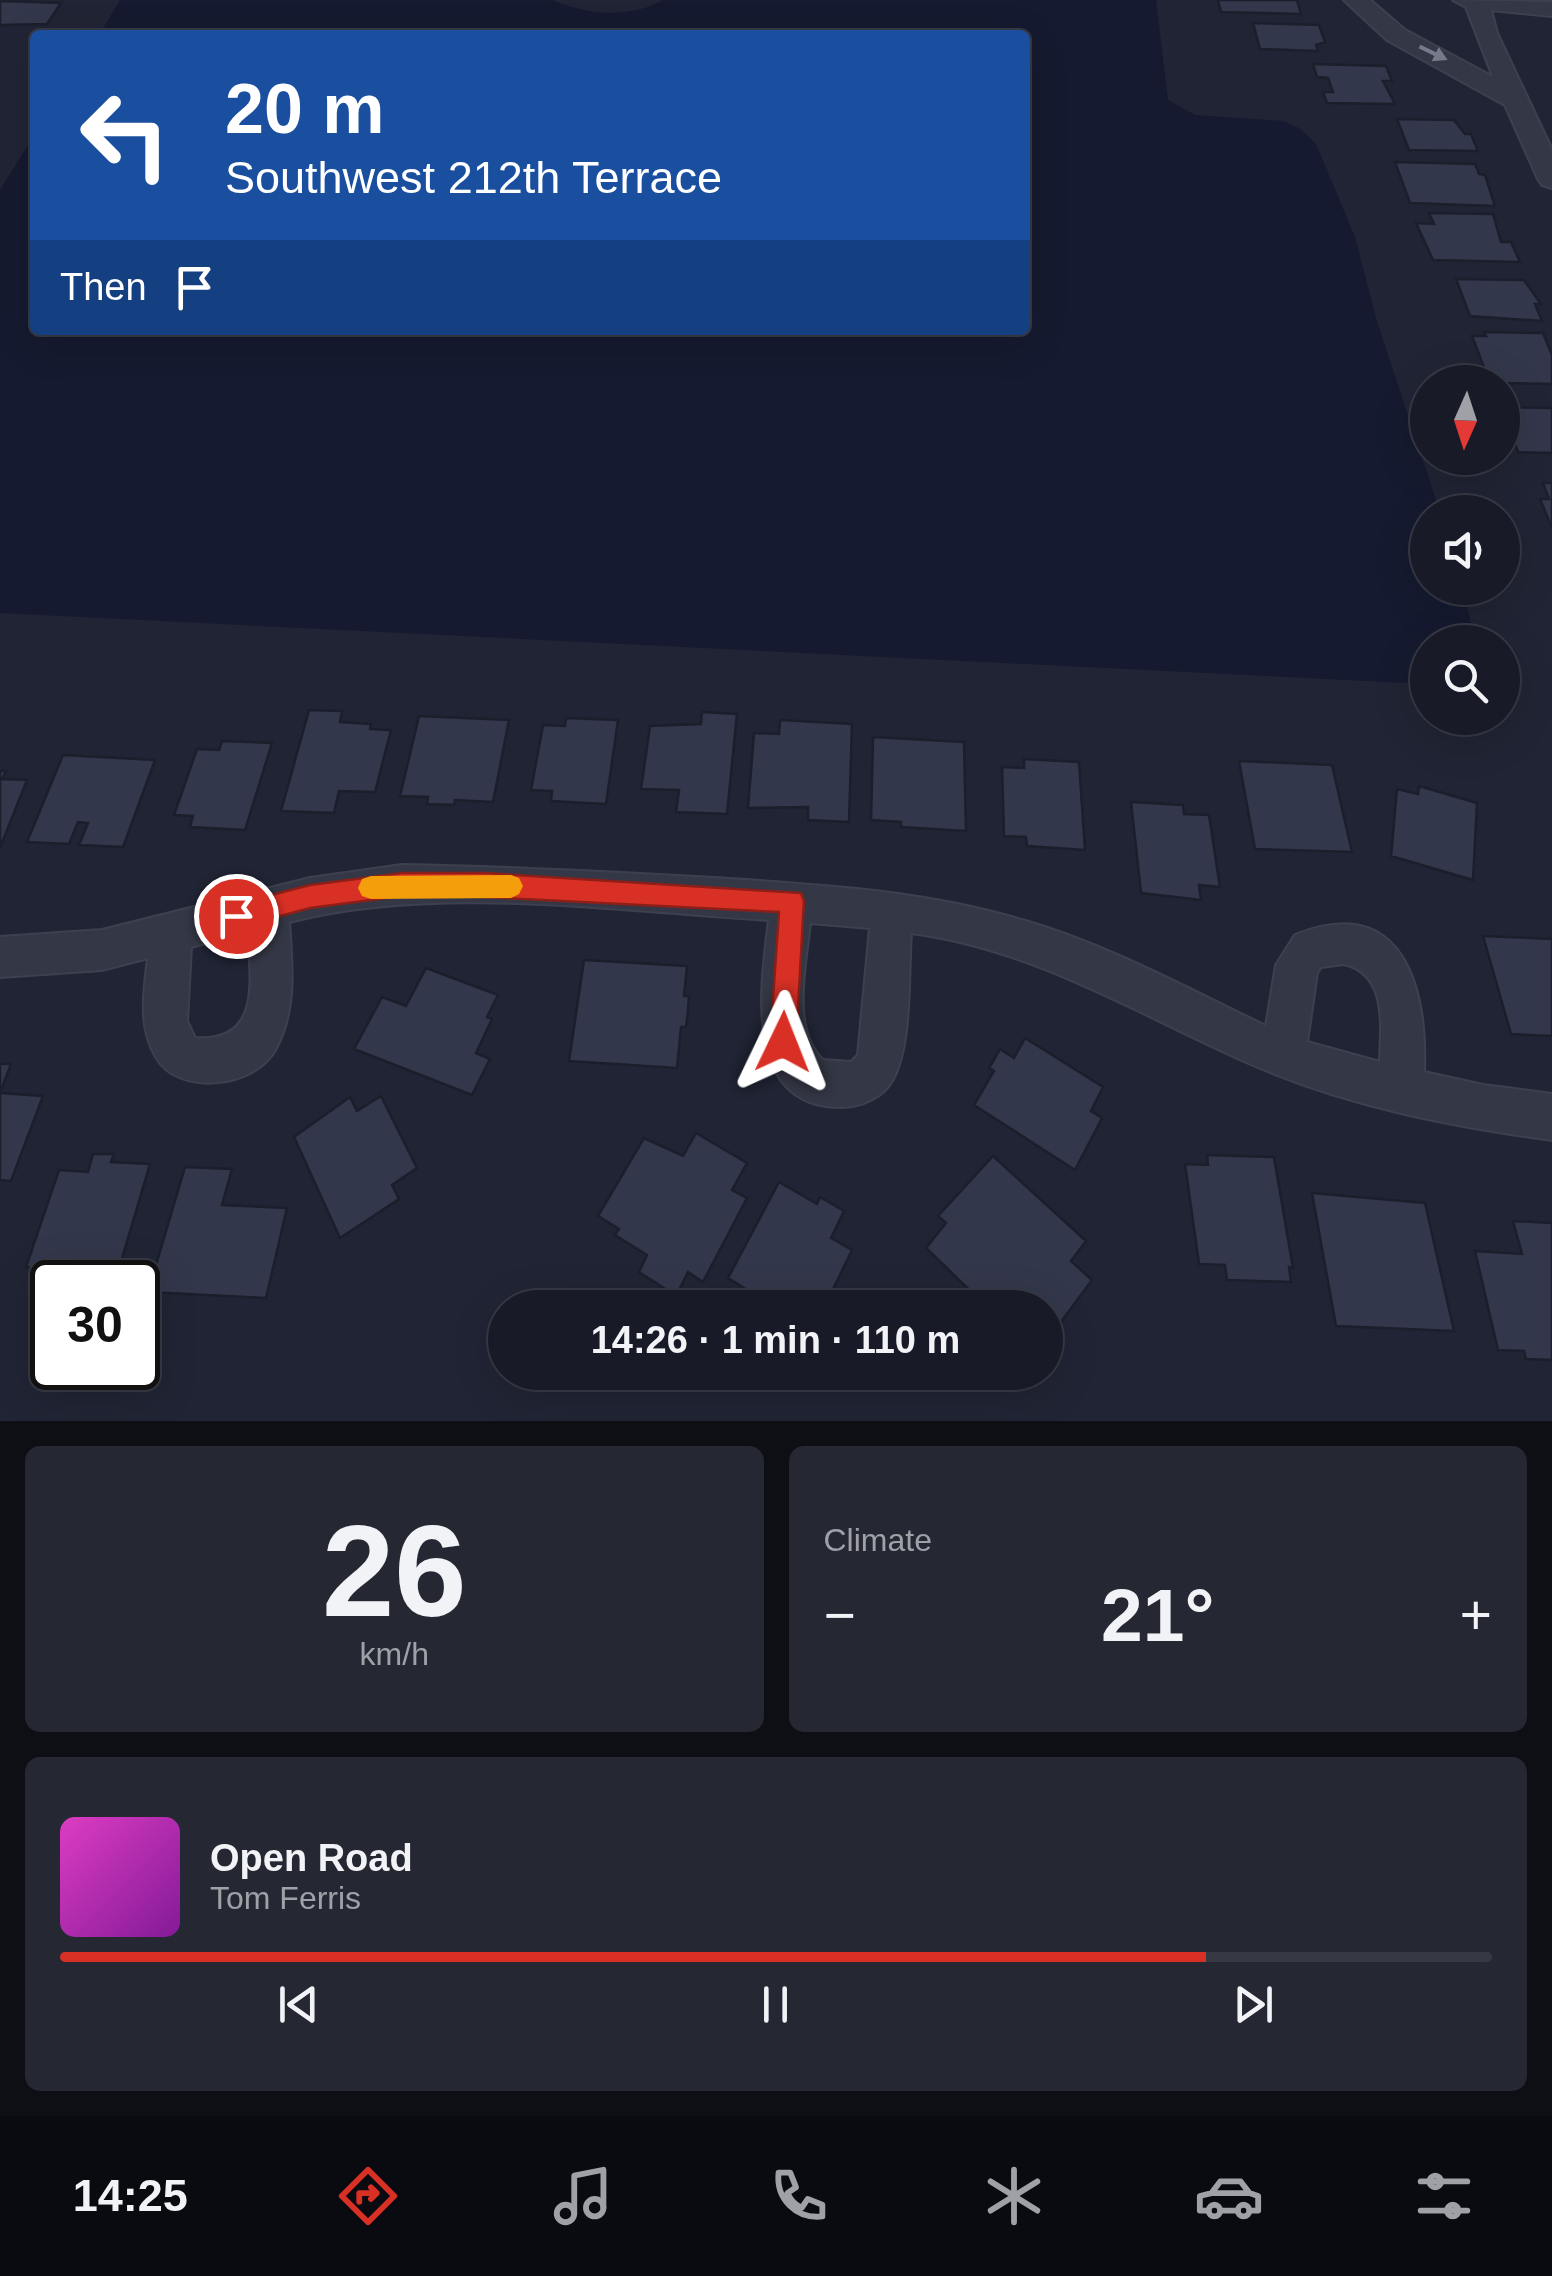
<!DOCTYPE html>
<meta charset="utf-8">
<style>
:root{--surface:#181b27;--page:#252833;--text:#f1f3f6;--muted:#9fa1a7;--line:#363944;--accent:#d93025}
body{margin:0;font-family:Arial,sans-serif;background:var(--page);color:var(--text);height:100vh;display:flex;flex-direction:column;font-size:38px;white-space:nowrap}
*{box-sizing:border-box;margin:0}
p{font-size:32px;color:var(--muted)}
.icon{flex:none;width:55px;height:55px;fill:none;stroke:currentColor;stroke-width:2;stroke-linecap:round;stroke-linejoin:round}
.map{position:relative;height:1421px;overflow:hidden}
.details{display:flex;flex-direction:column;gap:25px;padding:25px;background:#0d0f15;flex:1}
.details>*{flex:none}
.banner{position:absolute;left:30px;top:30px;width:1000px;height:305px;border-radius:10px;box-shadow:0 10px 40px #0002,0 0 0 2px var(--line);background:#1a4fa0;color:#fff;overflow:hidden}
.needle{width:65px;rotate:183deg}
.tools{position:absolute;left:1410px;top:365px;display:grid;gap:20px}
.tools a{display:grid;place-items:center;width:110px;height:110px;border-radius:50%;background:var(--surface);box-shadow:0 10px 40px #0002,0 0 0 2px var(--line);font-size:50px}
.speed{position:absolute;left:30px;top:1260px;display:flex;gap:20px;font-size:50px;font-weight:700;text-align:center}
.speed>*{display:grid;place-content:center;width:130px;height:130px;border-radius:50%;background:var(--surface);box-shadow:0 10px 40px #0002,0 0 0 2px var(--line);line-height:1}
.speed .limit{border:5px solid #111;border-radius:15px;background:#fff;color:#111}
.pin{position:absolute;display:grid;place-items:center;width:85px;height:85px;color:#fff;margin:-42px;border:5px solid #fff;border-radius:50%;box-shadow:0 2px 10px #0007}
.me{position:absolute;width:110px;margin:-55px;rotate:2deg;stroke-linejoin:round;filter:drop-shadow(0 0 8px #0008)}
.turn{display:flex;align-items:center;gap:35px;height:210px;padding:0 30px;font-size:45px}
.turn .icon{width:130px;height:130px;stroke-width:2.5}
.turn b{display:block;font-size:70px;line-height:85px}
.then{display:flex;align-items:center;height:95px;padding:0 30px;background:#0003;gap:20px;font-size:38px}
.big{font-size:75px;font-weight:800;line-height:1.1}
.details .tile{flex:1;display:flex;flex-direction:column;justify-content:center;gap:15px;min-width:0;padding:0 35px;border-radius:15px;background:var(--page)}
.details .dial{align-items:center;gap:0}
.dial b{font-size:130px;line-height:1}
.song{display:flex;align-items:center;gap:30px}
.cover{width:120px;height:120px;border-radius:15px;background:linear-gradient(135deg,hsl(310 70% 55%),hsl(290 70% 35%))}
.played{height:10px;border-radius:5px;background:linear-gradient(90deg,var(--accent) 80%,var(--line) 80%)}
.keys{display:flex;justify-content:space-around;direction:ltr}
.heat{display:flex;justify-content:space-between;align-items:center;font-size:55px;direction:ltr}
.details .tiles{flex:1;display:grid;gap:25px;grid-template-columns:1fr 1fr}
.tile:last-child{grid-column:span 2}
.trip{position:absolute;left:488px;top:1290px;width:575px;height:100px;border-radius:50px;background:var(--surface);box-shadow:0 10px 40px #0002,0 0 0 2px var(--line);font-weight:800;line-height:100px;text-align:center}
.dock{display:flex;height:160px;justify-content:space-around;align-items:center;background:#0a0b10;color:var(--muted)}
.dock .icon{width:70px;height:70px}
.dock .selected{color:var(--accent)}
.dock b{font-size:45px;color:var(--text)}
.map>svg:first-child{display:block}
.water{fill:#151a30}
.building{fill:#33374b;stroke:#1b1e2b;stroke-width:2.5}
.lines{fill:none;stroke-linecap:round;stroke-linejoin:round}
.minor-casing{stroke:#3d404e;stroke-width:4}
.minor{fill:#343745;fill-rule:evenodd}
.oneway{fill:#777a8a}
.route{fill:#d93025;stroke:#8d1f18;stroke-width:2.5}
.slow{fill:#f59e0b}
</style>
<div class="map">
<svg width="1552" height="1421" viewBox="0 0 1552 1421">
<rect width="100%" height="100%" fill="#202434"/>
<path class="water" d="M 120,0 L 552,0 C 586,15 630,19 663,0 L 1156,0 L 1168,100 L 1195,115 L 1283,121 L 1299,128 L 1316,144 L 1355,237 L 1376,318 L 1440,512 L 1428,512 L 1428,588 L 1462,588 L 1476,642 L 1428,642 L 1427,684 L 0,613 L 0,190 L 35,134 L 35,330 L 1025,330 L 1025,35 L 99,35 Z"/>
<path class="building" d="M 1218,0 L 1297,0 L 1301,14 L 1221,12 Z
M 0,1 L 61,3 L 47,24 L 0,25 Z
M 1253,23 L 1319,25 L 1325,42 L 1316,45 L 1318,51 L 1260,49 Z
M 1313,64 L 1386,66 L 1392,81 L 1383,81 L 1395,104 L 1327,103 L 1323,92 L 1333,92 L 1328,78 L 1317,77 Z
M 1397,119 L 1454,120 L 1465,134 L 1471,134 L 1478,151 L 1409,150 Z
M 1395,162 L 1475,164 L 1479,174 L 1485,175 L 1495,206 L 1410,203 Z
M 1429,213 L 1493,214 L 1501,242 L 1511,242 L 1520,262 L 1433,260 L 1416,223 L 1434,224 Z
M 1456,279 L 1524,280 L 1541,304 L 1535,304 L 1542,321 L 1470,316 Z
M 1484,332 L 1543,333 L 1552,355 L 1552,384 L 1504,383 L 1503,379 L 1488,378 L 1472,336 L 1486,336 Z
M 1502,407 L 1552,408 L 1552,453 L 1518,452 Z
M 1543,483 L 1552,483 L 1552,528 L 1540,499 L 1549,499 Z
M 309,710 L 342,711 L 340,722 L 371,724 L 370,729 L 391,730 L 375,792 L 339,791 L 334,813 L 281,811 Z
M 702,712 L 737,714 L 727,814 L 676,812 L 679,790 L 641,789 L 650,726 L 701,724 Z
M 419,716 L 509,720 L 493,802 L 455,800 L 454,805 L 427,804 L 428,797 L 400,796 Z
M 566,718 L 618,720 L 606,804 L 551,801 L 552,791 L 531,790 L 543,725 L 565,726 Z
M 780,720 L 852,724 L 849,822 L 808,820 L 808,807 L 748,808 L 754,733 L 779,734 Z
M 873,737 L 964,742 L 966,831 L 901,827 L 901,822 L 871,820 Z
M 222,741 L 272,743 L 245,830 L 190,827 L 193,816 L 174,815 L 197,749 L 219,750 Z
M 63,755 L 155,760 L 123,847 L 79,845 L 88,823 L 78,822 L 69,844 L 27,842 Z
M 1024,759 L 1079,762 L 1085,850 L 1027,846 L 1026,837 L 1004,836 L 1002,767 L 1024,768 Z
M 1239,761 L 1332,765 L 1352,852 L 1255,849 Z
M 0,771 L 6,771 L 2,779 L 27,780 L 0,848 Z
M 1419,786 L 1477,803 L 1473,880 L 1391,856 L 1397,789 L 1418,794 Z
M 1131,802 L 1183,805 L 1184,814 L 1209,815 L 1220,887 L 1199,885 L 1201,900 L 1141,893 Z
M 1483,936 L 1552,939 L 1552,1036 L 1511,1034 Z
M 584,960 L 687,966 L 684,996 L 689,996 L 688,1012 L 686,1027 L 681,1027 L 677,1068 L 569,1061 Z
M 426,968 L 498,995 L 487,1017 L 492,1019 L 476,1053 L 490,1059 L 472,1095 L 354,1049 L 382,997 L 406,1006 Z
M 1025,1038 L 1103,1087 L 1091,1111 L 1102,1118 L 1075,1170 L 974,1105 L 994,1071 L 989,1068 L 1000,1049 L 1014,1058 Z
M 0,1064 L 11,1064 L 0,1093 L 43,1096 L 11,1181 L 0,1180 Z
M 381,1096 L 417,1168 L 392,1185 L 399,1199 L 340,1238 L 294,1137 L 350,1097 L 357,1111 Z
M 696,1133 L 747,1163 L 732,1190 L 747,1198 L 703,1282 L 688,1272 L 676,1296 L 639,1272 L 647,1255 L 615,1235 L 619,1229 L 598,1216 L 644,1138 L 683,1156 Z
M 93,1154 L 114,1154 L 111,1162 L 150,1164 L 115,1282 L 52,1282 L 50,1287 L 56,1269 L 26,1267 L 59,1170 L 88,1172 Z
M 1207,1155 L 1274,1157 L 1293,1268 L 1289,1267 L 1291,1282 L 1227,1280 L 1225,1265 L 1199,1264 L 1185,1164 L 1208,1165 Z
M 993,1156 L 1086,1241 L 1071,1261 L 1092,1280 L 1047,1341 L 1045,1308 L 988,1308 L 926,1248 L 946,1223 L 938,1216 Z
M 185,1167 L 232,1169 L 222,1205 L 287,1208 L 266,1298 L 148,1292 Z
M 779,1182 L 817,1204 L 820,1197 L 844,1211 L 831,1238 L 852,1250 L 824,1308 L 776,1308 L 728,1278 Z
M 1312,1193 L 1425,1203 L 1454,1331 L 1336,1326 Z
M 1513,1221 L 1552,1223 L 1552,1360 L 1526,1359 L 1524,1351 L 1498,1350 L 1475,1251 L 1522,1254 Z"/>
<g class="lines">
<defs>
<path id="minor" d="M 1344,0 L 1370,0 L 1405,30 L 1493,77 L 1466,7 L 1453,0 L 1552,2 L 1552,16 L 1491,10 L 1497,33 L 1552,150 L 1552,188 L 1542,185 L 1538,179 L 1505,105 L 1387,40 Z
M 402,865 C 506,867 610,872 714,878 C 819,885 920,890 1022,920 C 1106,944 1186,988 1266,1026 L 1276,965 L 1295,935 C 1403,892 1427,987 1424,1072 L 1483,1085 L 1552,1094 L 1552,1140 C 1449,1126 1347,1106 1251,1064 C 1139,1015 1035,949 911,933 C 908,974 912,1044 893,1079 C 884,1097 861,1107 841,1107 C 742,1107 761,985 769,920 C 618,911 436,884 289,922 C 292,965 297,1011 275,1050 C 254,1088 178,1096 156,1057 C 138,1027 144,991 148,958 L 102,970 L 0,977 L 0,937 L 102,930 L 310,878 ZM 810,923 L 870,928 L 858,1055 L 851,1062 L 823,1060 C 790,1029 806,964 810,923 ZM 248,932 C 251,980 262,1043 195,1038 L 187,1021 L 191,947 ZM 1344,964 C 1388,974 1381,1026 1380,1062 L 1307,1042 L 1317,973 L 1321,967 Z"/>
</defs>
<use href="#minor" class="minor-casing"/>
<use href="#minor" class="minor"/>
</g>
<defs><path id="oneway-solid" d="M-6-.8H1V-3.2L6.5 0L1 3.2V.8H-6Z" transform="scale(2.5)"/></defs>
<use class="oneway" href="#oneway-solid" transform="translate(1433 53) rotate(26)"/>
<path class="route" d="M 402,873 L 485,873 L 801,893 L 804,901 L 796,1042 L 792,1051 L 783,1055 L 774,1051 L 770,1042 L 779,912 L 485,897 L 402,896 L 310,908 L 236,928 L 227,924 L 223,916 L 227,907 L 236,904 L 310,885 Z"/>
<path class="slow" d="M 511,875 L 519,878 L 523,886 L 519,894 L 511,898 L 371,899 L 362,896 L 358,888 L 362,879 L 371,876 Z"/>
</svg>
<div class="tools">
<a><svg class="needle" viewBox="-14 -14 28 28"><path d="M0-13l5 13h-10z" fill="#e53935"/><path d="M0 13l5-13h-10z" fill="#9fa1a7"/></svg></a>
<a><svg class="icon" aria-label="sound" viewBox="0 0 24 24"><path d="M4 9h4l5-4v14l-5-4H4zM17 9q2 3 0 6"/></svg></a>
<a><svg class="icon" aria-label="search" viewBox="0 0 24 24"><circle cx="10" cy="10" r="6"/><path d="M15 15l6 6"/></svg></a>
</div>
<div class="speed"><div class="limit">30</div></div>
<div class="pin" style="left:236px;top:916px;background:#d93025"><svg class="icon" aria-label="arrive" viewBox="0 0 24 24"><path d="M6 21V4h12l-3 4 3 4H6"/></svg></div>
<svg class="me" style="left:783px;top:1042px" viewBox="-20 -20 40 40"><path d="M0-17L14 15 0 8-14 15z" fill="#d93025" stroke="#fff" stroke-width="4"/></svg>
<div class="trip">14:26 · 1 min · 110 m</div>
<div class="banner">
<div class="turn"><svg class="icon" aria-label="left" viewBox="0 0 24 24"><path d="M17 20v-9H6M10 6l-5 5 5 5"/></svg><div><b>20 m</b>Southwest 212th Terrace</div></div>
<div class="then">Then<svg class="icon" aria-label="arrive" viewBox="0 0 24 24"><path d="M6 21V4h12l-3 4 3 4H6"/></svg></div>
</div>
</div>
<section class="details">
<div class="tiles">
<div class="tile dial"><b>26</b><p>km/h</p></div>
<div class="tile"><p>Climate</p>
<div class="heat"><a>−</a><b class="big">21°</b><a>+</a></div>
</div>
<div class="tile">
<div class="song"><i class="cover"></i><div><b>Open Road</b><p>Tom Ferris</p></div></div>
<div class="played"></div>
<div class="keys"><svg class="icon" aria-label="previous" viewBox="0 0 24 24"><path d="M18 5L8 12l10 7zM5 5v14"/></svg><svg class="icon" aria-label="pause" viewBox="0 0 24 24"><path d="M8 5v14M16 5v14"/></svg><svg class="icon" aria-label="next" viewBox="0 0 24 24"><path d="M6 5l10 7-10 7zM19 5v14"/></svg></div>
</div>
</div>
</section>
<nav class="dock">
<b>14:25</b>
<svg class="icon selected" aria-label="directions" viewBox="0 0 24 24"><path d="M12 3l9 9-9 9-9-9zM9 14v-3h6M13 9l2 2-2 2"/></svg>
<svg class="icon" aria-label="music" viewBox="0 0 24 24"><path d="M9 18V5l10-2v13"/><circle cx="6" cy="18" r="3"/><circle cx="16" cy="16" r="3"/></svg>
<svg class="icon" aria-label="phone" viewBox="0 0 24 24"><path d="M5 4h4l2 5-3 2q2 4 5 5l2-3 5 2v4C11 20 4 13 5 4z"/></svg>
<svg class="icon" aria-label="climate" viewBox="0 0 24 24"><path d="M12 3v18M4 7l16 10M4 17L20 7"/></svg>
<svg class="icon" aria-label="car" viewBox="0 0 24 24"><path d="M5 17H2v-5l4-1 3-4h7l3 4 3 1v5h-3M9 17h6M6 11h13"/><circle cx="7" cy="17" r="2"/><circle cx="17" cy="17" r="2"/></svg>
<svg class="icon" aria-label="filters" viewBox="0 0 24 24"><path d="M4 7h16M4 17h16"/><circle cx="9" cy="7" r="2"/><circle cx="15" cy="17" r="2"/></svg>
</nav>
